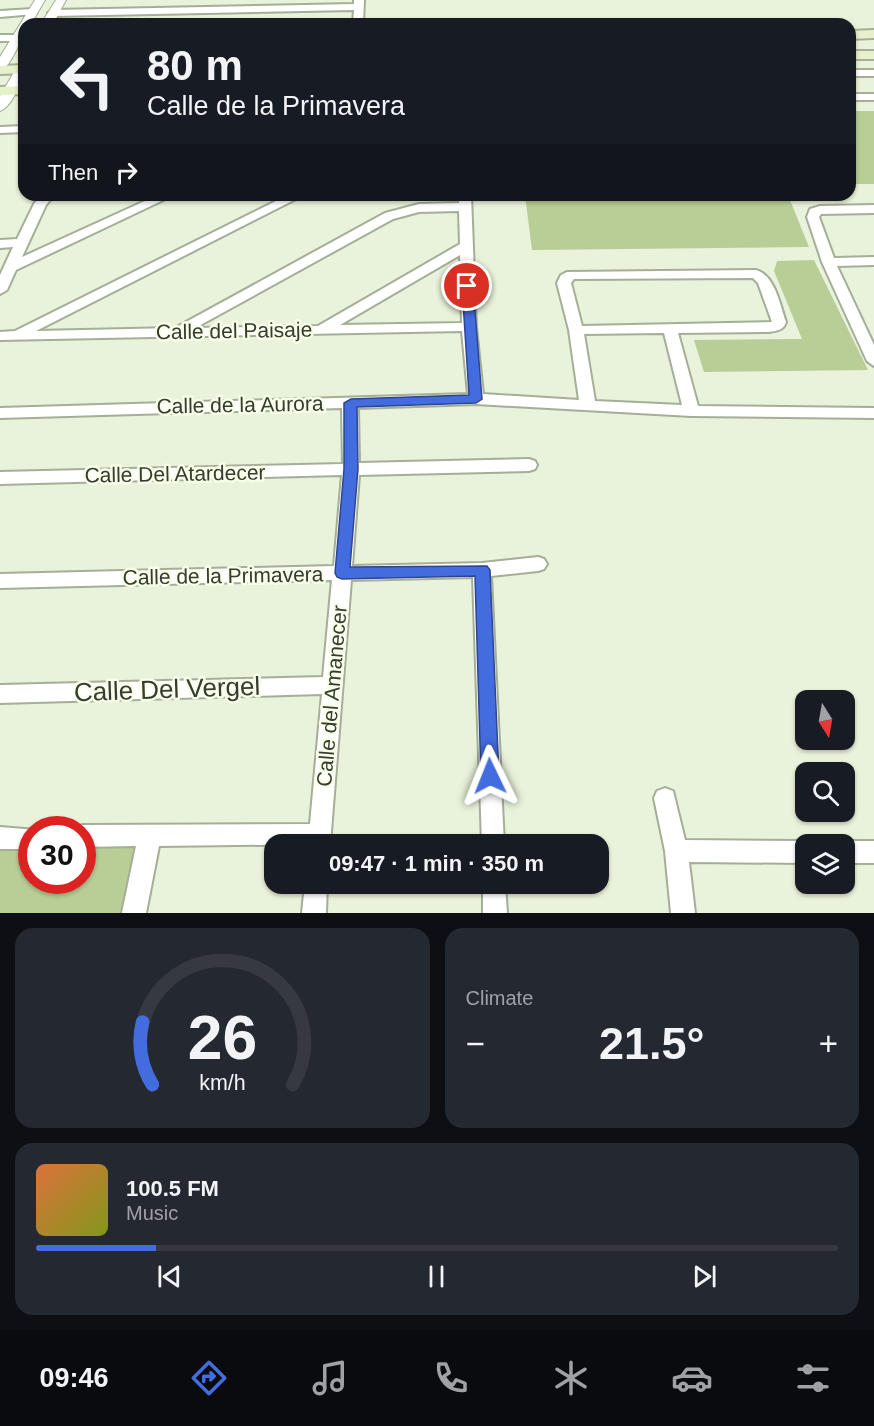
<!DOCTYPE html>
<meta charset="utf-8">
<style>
:root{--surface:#171b24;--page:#242831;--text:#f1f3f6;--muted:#9ea1a6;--line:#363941;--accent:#436cde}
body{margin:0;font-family:Arial,sans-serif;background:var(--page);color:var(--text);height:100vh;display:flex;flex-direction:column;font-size:22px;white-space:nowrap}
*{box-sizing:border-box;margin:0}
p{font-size:20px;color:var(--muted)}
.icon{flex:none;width:33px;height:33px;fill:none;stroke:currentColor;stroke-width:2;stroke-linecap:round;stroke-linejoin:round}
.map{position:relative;height:913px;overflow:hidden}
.panel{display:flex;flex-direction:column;gap:15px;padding:15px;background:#0d0f14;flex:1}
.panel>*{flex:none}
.hud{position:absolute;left:18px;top:18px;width:838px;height:183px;border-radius:18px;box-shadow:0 2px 4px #0004;background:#171b24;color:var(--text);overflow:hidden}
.needle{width:39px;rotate:169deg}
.buttons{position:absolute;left:795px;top:690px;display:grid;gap:12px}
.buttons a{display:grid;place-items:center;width:60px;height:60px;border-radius:12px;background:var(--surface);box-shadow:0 2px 4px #0004;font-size:30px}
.speed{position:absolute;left:18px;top:816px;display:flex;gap:12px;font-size:30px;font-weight:700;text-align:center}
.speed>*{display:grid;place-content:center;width:78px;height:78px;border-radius:50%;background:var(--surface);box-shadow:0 2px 4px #0004;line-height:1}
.speed .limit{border:9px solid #d22;background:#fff;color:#111}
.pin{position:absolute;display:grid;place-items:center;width:51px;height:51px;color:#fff;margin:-26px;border:3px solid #fff;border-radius:50%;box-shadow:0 2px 6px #0007}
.me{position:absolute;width:66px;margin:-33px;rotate:358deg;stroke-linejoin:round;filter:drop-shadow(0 0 4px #0008)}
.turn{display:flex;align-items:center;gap:21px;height:126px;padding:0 30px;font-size:27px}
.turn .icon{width:78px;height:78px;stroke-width:2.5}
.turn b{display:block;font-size:42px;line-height:51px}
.then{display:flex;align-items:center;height:57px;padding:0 30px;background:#0003;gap:12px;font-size:22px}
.big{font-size:45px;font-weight:700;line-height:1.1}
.panel .card{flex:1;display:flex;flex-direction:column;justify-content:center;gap:9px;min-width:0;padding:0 21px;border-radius:18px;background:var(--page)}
.panel .dial{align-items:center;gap:0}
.dial svg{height:156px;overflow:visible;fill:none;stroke:var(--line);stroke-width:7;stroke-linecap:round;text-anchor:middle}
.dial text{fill:var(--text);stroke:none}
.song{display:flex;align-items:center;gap:18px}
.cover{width:72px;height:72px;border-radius:9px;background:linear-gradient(135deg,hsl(20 70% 55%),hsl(70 70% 35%))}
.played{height:6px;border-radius:3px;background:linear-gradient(90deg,var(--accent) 15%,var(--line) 15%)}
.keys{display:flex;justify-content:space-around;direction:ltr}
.heat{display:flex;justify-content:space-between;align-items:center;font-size:33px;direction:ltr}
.panel .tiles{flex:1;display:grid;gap:15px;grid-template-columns:1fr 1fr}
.card:last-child{grid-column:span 2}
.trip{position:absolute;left:264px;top:834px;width:345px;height:60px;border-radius:18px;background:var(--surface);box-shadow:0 2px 4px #0004;font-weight:700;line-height:60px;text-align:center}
.menu{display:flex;height:96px;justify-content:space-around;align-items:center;background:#090b0e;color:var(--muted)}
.menu .icon{width:42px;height:42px}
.menu .on{color:var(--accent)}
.menu b{font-size:27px;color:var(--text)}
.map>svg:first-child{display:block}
.green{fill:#b9cd96}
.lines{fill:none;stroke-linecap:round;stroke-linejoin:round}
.minor-casing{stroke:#a5ae97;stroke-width:4}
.tertiary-casing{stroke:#a5ae97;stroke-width:2}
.secondary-casing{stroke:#a5ae97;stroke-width:4}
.minor{fill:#fff;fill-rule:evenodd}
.tertiary{fill:#fff;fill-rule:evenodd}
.secondary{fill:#e6f1cb;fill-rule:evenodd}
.route{fill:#436cde;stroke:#2c4690;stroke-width:1.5}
.labels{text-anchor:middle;stroke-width:5;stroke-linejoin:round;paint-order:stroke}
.street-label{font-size:21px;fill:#383b32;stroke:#f6ffe7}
.near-street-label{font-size:26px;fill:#383b32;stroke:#f6ffe7}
</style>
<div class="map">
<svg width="874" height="913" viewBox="0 0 874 913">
<rect width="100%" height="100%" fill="#e9f2da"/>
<path class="green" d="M 850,111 L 874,111 L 874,184 L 851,184 Z
M 525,195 L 788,195 L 809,247 L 532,250 Z
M 814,260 L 868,370 L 704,372 L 694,340 L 802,339 L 774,271 L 777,261 Z
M 150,835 L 134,913 L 0,913 L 0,838 L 31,838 L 32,880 L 82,880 L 83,836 Z"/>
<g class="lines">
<defs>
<path id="minor" d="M 354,0 L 364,0 L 363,24 L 353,24 L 354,10 L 53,16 L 48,13 L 53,10 L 354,4 Z
M 32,9 L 37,12 L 35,14 L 0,17 L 0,11 Z
M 0,35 L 17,35 L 22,38 L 17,41 L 0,41 Z
M 850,70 L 874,70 L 874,76 L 850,76 Z
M 850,94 L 874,94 L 874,100 L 850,100 Z
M 24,126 L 24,132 L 0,133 L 0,127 Z
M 41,195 L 54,195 L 46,205 L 22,257 L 158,195 L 174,195 L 16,270 L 7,290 L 0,294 L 0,275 L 13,247 L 0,248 L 0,240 L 17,239 L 34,204 Z
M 288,195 L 304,195 L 36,331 L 175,328 L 385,213 L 419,204 L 459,203 L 459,195 L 471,195 L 476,327 L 483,394 L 579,400 L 569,330 L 557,283 L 561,275 L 567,272 L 756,270 C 775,275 780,305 786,322 C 784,330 776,331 769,332 L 678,333 L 698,406 L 874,408 L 874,418 L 691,416 L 476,404 L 358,408 L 359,463 L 529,459 L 535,461 L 537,465 L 535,469 L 529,471 L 359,475 L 352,566 L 482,563 L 538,557 L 544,559 L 547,564 L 544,569 L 538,571 L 491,576 L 504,844 L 482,844 L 473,577 L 351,580 L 330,844 L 159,846 L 146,913 L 122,913 L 136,846 L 82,847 L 82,830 L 74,829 L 82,825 L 310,824 L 322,694 L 0,703 L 0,685 L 323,677 L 332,580 L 0,588 L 0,574 L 334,566 L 342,475 L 0,484 L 0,472 L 343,464 L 342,408 L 0,418 L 0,408 L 468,394 L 462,331 L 0,340 L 0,332 L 15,331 ZM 459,211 L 460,244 L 318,326 L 195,328 L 393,219 L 419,212 ZM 460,255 L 462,323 L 340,325 ZM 753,278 L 758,283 L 772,322 L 582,326 L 571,283 L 574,279 ZM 664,333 L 682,405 L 595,401 L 584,334 Z
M 874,205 L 874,213 L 821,214 L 819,217 L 834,258 L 874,257 L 874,265 L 837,266 L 874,345 L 874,366 L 867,361 L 822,262 L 807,217 L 810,209 L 820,206 Z
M 665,788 L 673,791 L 685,840 L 806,841 L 814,844 L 806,844 L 806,863 L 689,862 L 695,913 L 671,913 L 665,851 L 654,798 L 657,791 Z
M 0,827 L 37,830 L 32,830 L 32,849 L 0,849 Z
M 844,841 L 874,841 L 874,863 L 844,863 L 844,844 L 836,844 Z
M 305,884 L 327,884 L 326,913 L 302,913 Z
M 483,884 L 505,884 L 507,913 L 483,913 Z"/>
<path id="tertiary" d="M 35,0 L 45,0 L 31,24 L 24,24 C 24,36 11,67 0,71 L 0,57 Z
M 56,0 L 66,0 L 53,24 L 41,24 Z
M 24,61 C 24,75 14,106 0,111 L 0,96 L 20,62 Z"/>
<path id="secondary" d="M 874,30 L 874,38 L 850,39 L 850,31 Z
M 850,51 L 874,51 L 874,59 L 850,59 Z
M 24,65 L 24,73 L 0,74 L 0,66 Z
M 24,86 L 24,94 L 0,95 L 0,87 Z"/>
</defs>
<use href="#minor" class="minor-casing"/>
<use href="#tertiary" class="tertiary-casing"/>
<use href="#secondary" class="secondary-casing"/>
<use href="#minor" class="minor"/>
<use href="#tertiary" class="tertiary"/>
<use href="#secondary" class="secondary"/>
</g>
<path class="route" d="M 467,283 L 473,286 L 482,399 L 476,403 L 357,407 L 358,469 L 350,567 L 487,566 L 490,570 L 499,776 L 496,782 L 490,784 L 484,782 L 481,776 L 475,576 L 342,579 L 337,577 L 335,573 L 344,469 L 344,403 L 351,399 L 469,395 L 462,286 Z"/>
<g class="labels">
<g class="street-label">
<text transform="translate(234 331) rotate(-1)" y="7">Calle del Paisaje</text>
<text transform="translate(240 405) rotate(-1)" y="7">Calle de la Aurora</text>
<text transform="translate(175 474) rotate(-1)" y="7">Calle Del Atardecer</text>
<text transform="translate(223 576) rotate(-1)" y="7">Calle de la Primavera</text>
<text transform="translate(332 696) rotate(-85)" y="7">Calle del Amanecer</text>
</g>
<g class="near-street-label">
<text transform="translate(167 689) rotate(-2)" y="9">Calle Del Vergel</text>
</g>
</g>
</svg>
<div class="buttons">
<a><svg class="needle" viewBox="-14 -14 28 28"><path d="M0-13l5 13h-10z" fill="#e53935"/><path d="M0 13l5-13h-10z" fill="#9ea1a6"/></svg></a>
<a><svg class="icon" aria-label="search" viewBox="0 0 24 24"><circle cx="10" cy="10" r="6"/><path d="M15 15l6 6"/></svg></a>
<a><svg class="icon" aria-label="layers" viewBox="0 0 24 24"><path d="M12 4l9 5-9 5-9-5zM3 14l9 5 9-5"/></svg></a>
</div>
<div class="speed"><div class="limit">30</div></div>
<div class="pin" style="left:467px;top:286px;background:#d93025"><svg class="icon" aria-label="arrive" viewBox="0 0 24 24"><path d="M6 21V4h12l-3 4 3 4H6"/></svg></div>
<svg class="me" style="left:490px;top:776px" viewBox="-20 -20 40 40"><path d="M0-17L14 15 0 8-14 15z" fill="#436cde" stroke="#fff" stroke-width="4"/></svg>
<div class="trip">09:47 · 1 min · 350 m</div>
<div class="hud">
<div class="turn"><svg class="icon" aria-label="left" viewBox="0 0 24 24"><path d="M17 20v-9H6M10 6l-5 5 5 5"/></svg><div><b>80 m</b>Calle de la Primavera</div></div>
<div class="then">Then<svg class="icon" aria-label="right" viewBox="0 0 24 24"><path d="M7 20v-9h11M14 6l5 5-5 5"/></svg></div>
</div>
</div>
<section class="panel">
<div class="tiles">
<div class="card dial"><svg viewBox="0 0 100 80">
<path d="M14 69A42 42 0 1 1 86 69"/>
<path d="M14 69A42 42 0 0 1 9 37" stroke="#436cde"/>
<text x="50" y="56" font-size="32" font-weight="700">26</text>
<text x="50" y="72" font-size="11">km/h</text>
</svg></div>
<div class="card"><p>Climate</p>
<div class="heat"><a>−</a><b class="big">21.5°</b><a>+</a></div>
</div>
<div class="card">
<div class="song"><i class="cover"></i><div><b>100.5 FM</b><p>Music</p></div></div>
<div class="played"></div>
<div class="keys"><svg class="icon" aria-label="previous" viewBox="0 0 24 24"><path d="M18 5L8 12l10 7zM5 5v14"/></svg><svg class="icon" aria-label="pause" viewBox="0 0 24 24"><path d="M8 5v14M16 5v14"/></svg><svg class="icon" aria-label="next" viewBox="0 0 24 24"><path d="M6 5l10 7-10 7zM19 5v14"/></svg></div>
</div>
</div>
</section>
<nav class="menu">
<b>09:46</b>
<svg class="icon on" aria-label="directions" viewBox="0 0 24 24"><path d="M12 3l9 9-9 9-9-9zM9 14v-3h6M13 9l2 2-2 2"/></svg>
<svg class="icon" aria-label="music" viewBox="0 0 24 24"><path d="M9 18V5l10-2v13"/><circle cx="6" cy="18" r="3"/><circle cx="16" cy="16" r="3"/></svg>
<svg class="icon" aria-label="phone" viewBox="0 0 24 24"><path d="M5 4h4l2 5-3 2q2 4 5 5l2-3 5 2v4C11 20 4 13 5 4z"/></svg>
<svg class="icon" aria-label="climate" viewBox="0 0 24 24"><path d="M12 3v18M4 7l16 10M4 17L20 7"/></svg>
<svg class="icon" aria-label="car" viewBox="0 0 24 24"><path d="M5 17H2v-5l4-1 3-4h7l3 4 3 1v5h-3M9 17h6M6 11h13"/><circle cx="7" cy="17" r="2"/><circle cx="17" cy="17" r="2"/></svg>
<svg class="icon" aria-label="filters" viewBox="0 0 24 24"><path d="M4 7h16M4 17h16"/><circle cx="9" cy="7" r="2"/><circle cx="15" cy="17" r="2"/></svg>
</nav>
